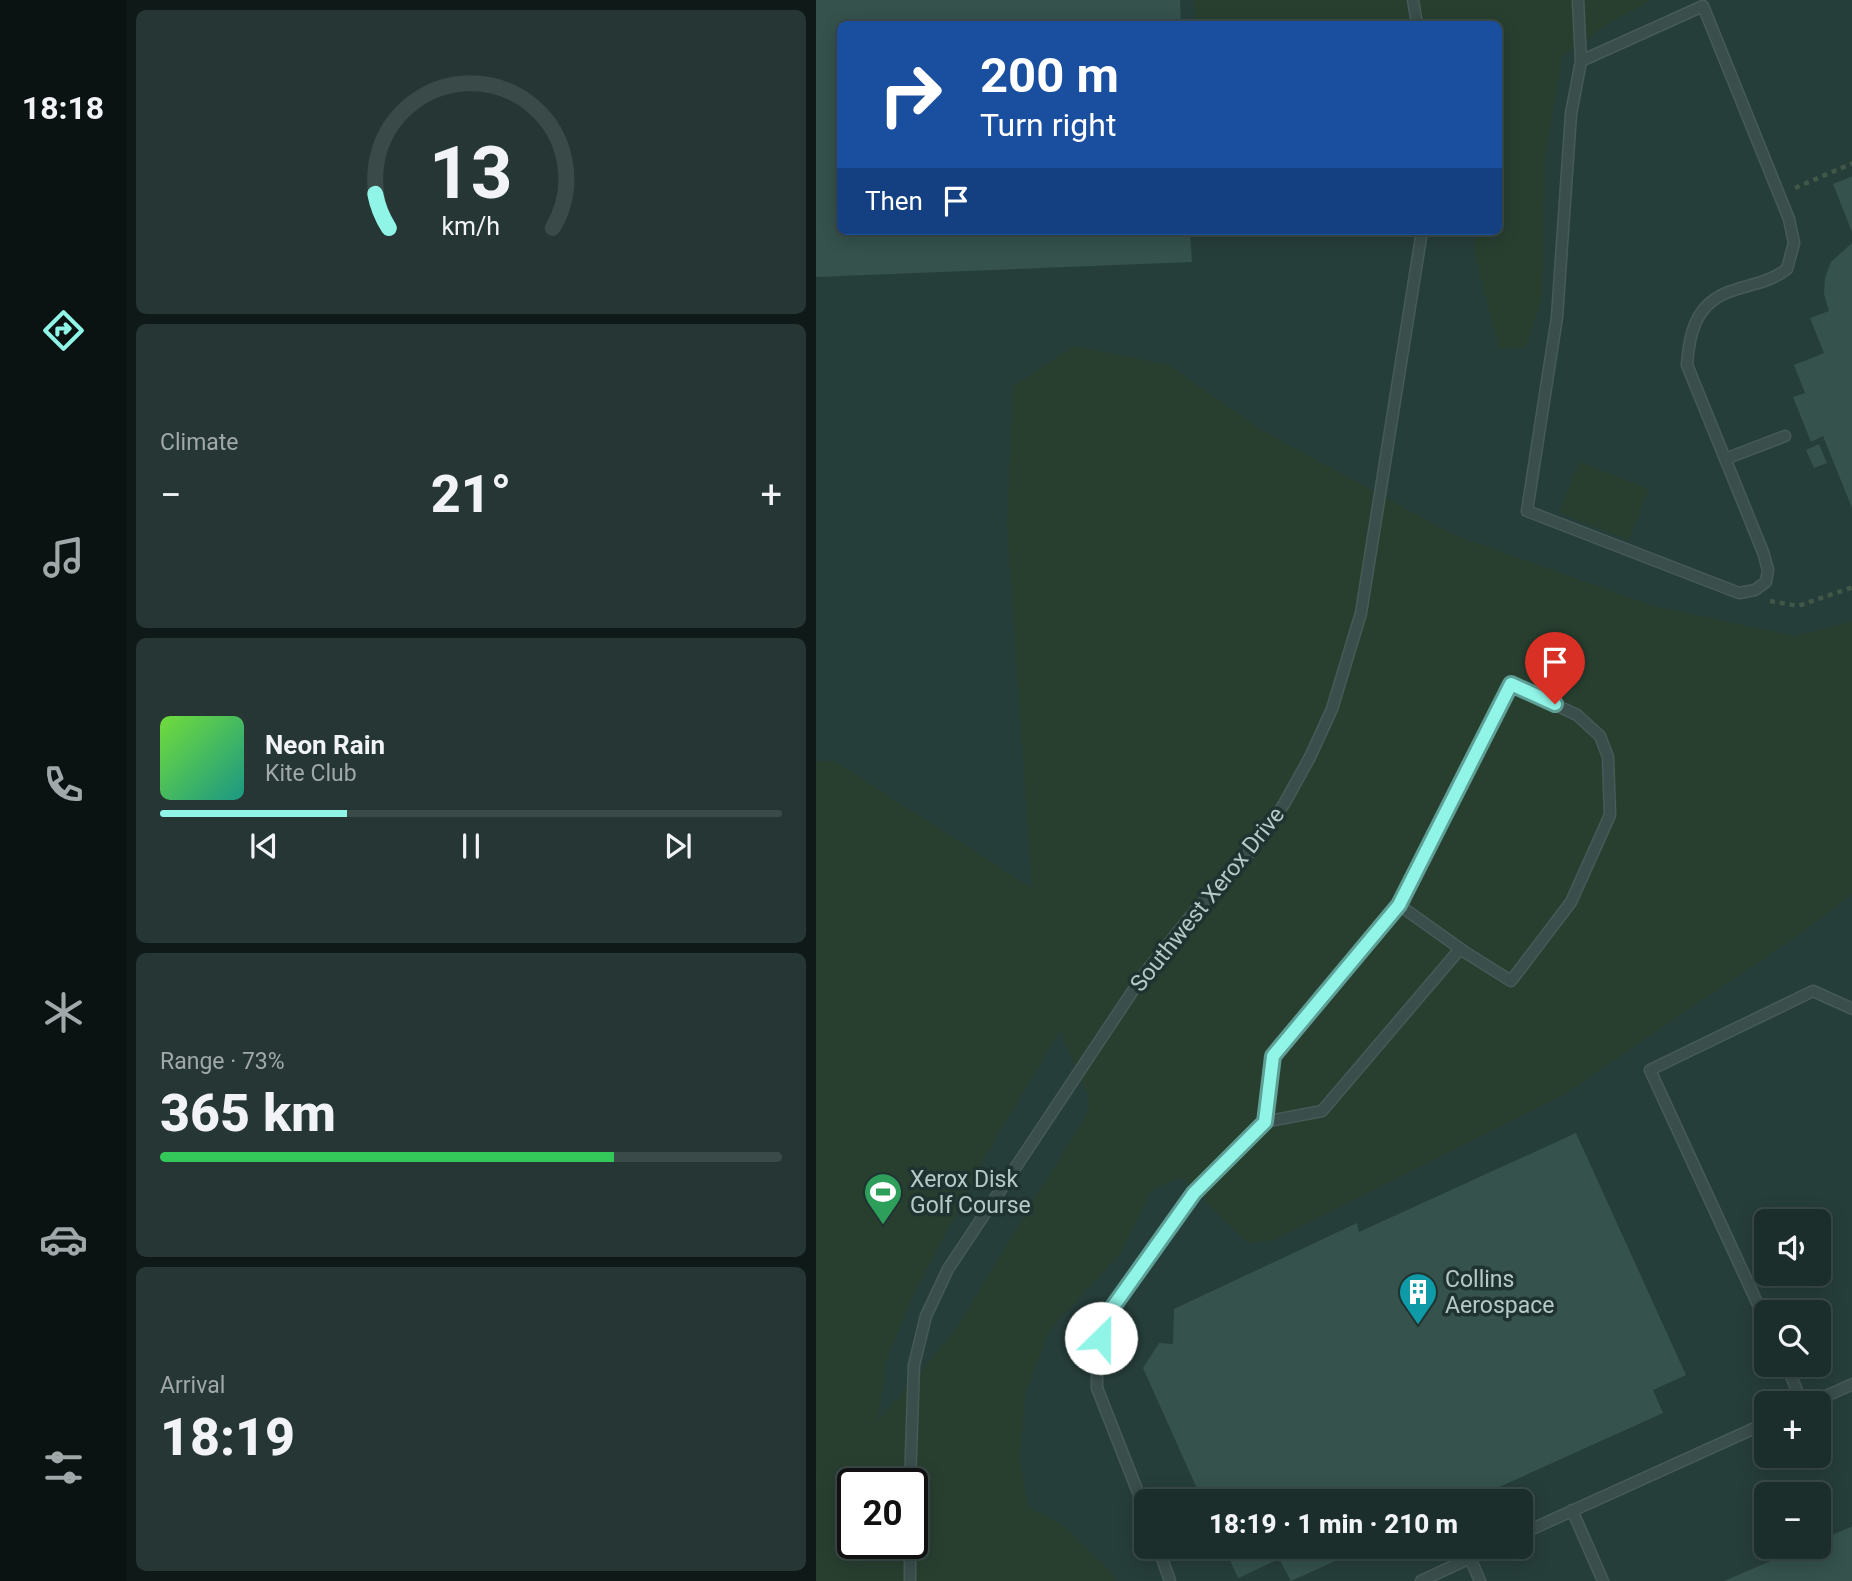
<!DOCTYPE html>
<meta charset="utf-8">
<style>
:root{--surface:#1c2e2c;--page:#253634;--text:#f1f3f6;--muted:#a0a8a9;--line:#3a4a48;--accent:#90f4e7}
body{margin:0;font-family:Roboto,sans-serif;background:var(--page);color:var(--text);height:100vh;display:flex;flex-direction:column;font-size:26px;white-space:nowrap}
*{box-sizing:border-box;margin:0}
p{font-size:23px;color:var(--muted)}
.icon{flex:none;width:38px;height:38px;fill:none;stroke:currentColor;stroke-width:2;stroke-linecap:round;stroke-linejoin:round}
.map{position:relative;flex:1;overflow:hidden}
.side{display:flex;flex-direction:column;gap:10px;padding:10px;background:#0f1918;width:690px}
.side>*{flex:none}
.hud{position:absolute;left:21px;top:21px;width:665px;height:214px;border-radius:10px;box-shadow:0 4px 18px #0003,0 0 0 2px var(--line);background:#1a4fa0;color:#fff;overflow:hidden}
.tools{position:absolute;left:938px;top:1209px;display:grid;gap:14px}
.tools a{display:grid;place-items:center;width:77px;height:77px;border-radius:10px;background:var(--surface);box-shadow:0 4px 18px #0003,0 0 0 2px var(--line);font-size:35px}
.speed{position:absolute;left:21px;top:1468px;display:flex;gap:14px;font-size:35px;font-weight:700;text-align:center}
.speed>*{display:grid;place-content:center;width:91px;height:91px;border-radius:50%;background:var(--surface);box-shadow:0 4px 18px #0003,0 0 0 2px var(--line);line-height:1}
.speed .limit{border:4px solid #111;border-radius:10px;background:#fff;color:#111}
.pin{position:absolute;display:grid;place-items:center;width:60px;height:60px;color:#fff;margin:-72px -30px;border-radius:50% 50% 50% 0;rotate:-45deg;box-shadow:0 0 7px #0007}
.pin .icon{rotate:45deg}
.me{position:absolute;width:77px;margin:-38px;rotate:23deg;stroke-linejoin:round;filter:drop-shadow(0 0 5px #0008)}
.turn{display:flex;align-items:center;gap:24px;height:147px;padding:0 28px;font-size:32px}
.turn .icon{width:91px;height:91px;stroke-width:2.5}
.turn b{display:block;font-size:49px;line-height:60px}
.then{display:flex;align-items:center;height:66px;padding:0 28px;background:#0003;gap:14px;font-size:26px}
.big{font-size:52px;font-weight:800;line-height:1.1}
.side .card{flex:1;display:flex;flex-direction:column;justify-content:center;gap:10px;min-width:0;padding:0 24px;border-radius:10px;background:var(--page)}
.side .dial{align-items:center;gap:0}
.dial svg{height:182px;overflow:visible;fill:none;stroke:var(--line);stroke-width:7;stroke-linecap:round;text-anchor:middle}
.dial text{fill:var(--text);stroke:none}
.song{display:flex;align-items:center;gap:21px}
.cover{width:84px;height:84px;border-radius:10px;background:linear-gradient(135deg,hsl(100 70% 55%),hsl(170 70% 35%))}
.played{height:7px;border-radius:4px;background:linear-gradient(90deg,var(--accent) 30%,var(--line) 30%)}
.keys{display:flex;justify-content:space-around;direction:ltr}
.heat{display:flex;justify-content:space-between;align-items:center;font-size:38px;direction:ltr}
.charge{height:10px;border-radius:5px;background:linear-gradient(90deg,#34c759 73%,var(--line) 0)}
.trip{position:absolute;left:318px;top:1489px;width:399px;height:70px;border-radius:10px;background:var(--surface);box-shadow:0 4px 18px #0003,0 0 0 2px var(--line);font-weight:800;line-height:70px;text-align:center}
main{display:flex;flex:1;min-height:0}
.menu{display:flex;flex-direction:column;width:126px;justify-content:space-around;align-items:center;background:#0b1212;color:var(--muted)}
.menu .icon{width:49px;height:49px}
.menu .current{color:var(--accent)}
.menu b{font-size:32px;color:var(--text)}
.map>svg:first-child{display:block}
.green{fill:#283f30;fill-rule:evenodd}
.building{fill:#35524d}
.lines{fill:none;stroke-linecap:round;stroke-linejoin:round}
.lane-casing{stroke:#465a57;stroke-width:13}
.path{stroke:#415748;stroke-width:4.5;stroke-dasharray:5 5;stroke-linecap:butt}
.lane{stroke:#3a4e4b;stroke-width:10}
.route-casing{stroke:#5e9f96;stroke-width:18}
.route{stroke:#90f4e7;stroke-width:12}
.labels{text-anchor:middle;stroke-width:7;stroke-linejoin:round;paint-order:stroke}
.street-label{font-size:23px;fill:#b6c9c7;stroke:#1f3330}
.poi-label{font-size:23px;fill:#b6c9c7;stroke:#1f3330;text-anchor:start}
</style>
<main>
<nav class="menu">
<b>18:18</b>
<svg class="icon current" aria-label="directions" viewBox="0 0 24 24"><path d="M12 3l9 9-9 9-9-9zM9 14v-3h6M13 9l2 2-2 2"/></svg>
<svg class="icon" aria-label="music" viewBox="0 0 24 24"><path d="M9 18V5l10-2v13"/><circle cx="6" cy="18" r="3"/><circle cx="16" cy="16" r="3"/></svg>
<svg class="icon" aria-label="phone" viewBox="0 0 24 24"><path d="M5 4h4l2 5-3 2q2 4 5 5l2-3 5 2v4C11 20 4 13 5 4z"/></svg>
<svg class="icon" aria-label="climate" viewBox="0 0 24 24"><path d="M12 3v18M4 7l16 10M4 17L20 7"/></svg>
<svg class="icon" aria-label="car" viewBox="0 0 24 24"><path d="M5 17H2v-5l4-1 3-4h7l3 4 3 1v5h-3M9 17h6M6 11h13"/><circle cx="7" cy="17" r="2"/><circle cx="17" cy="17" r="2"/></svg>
<svg class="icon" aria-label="filters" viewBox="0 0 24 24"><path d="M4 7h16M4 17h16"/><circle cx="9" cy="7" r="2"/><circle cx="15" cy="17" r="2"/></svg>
</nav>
<section class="side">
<div class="card dial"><svg viewBox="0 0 100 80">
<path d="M14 69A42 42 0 1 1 86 69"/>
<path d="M14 69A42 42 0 0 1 8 54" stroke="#90f4e7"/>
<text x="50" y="56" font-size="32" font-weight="700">13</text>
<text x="50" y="72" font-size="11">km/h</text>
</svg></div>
<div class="card"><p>Climate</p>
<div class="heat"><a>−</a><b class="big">21°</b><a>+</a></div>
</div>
<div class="card">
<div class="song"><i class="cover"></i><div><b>Neon Rain</b><p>Kite Club</p></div></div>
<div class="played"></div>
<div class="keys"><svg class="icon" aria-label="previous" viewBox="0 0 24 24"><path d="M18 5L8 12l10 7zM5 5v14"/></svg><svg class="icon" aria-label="pause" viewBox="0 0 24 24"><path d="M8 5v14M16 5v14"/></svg><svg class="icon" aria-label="next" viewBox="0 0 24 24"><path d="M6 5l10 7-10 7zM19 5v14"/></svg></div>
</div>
<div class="card"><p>Range · 73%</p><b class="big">365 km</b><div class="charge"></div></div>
<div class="card"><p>Arrival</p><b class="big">18:19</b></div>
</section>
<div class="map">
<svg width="1037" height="1581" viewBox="0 0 1037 1581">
<rect width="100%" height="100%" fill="#263e3a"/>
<path class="green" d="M 377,0 L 836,0 L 793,23 L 746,57 L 728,165 L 726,297 L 710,347 L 683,349 L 658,251 L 658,231 L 682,231 L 682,24 L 381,24 Z
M 258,346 L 353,365 L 442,428 L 636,534 L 837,606 L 979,636 L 1036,621 L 1036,894 L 988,931 L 747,1095 L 458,1240 L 432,1243 L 366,1178 L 336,1189 L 305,1253 L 234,1329 L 209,1394 L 204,1457 L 211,1506 L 245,1524 L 297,1574 L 300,1581 L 0,1581 L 0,761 L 18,761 L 216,888 L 191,526 L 197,386 ZM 244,1031 L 271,1093 L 273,1110 L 137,1333 L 62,1421 L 70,1361 L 95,1300 L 172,1152 ZM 37,1484 L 96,1484 L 96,1544 L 37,1544 Z
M 763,462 L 833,489 L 813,540 L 743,513 Z"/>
<path class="building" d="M 0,0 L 364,0 L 365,24 L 24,24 L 24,231 L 374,231 L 376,262 L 0,277 Z
M 1037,176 L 1037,232 L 1036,232 L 1017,184 Z
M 1037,242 L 1037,508 L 1036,508 L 1007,436 L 995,442 L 977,397 L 989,393 L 978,365 L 1008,353 L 994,318 L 1013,311 L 1008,294 L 1009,278 L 1015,262 Z
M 1003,444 L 1011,463 L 998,468 L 990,450 Z
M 760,1133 L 870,1375 L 837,1390 L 847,1413 L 650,1502 L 387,1502 L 327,1368 L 343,1343 L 357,1344 L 358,1309 L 541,1223 L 543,1232 Z
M 1037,1526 L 1037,1581 L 908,1581 L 987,1547 L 1003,1547 L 1003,1540 Z
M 408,1547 L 550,1547 L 475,1581 L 463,1559 L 422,1578 Z"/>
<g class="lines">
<defs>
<path id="lane" d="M 597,0 L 601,24
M 762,0 L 765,61 L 755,114 L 741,317 L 711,511 L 923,593 L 939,590 L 950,582 L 952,570 L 947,552 L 871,365 C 873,335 879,306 910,293 C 932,284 951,284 971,269 L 978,243 L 973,219 L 887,6 L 765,61
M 909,459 L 969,436
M 583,905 L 649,952
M 950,1322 L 834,1070 L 997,991 L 1037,1009
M 970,1365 L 987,1404
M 992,1404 L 1037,1384
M 94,1484 L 98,1365 L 110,1316 L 132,1269 L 328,974 L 378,912 L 435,851 L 468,804 L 494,757 L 516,709 L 545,613 L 606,231
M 756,1510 L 787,1581
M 331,1515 L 281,1388 L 281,1357 L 289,1319 L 378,1193 L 448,1122 L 506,1111 L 644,949 L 695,981 L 755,902 L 794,815 L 792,757 L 784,736 L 761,715 L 695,684 L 583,905 L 457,1056 L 448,1122
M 705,1534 L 950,1423
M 94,1544 L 94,1581
M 342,1547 L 354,1581
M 654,1558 L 664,1581
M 605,1581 L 678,1547"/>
</defs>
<use href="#lane" class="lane-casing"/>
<path class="path" d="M 979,188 L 1037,163
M 954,601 L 982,606 L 1037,587"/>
<use href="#lane" class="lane"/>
</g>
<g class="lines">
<defs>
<path id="route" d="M 285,1338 L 289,1318 L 378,1193 L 449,1122 L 457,1056 L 583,905 L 695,684 L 739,704"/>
</defs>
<use href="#route" class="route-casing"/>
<use href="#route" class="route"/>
</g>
<defs>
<symbol id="stadium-pin" viewBox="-11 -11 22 30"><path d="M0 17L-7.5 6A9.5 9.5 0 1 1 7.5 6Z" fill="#2e9e5b" stroke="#1f3330"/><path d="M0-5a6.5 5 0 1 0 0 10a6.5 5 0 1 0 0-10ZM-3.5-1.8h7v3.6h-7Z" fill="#fff"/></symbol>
<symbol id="building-pin" viewBox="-11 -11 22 30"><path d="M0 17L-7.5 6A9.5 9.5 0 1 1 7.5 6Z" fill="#0f9aa8" stroke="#1f3330"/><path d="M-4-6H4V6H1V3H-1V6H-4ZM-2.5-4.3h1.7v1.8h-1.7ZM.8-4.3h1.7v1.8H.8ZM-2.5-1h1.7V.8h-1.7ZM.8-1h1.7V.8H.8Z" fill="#fff"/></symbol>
</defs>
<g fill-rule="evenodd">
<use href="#stadium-pin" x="45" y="1170" width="44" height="60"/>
<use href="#building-pin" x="580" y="1270" width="44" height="60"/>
</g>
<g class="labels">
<g class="street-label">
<text transform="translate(391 899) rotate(-51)" y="8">Southwest Xerox Drive</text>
</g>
<g class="poi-label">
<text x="94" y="1187">Xerox Disk<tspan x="94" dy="26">Golf Course</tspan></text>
<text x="629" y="1287">Collins<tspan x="629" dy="26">Aerospace</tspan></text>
</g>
</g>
</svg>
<div class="tools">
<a><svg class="icon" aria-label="sound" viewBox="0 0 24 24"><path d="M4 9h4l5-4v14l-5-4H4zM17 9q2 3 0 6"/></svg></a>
<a><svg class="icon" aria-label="search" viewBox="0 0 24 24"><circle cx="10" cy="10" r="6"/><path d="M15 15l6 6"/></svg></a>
<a>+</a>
<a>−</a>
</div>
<div class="speed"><div class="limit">20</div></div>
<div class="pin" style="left:739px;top:704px;background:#d93025"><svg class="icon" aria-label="arrive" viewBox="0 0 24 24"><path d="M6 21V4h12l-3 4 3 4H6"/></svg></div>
<svg class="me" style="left:285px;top:1338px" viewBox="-20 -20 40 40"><circle r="19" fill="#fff"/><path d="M0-13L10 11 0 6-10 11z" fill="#90f4e7"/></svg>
<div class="trip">18:19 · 1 min · 210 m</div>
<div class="hud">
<div class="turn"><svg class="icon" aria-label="right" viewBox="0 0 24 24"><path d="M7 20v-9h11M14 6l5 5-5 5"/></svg><div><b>200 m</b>Turn right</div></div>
<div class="then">Then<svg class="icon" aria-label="arrive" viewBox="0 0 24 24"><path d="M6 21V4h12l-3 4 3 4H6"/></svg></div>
</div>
</div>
</main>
